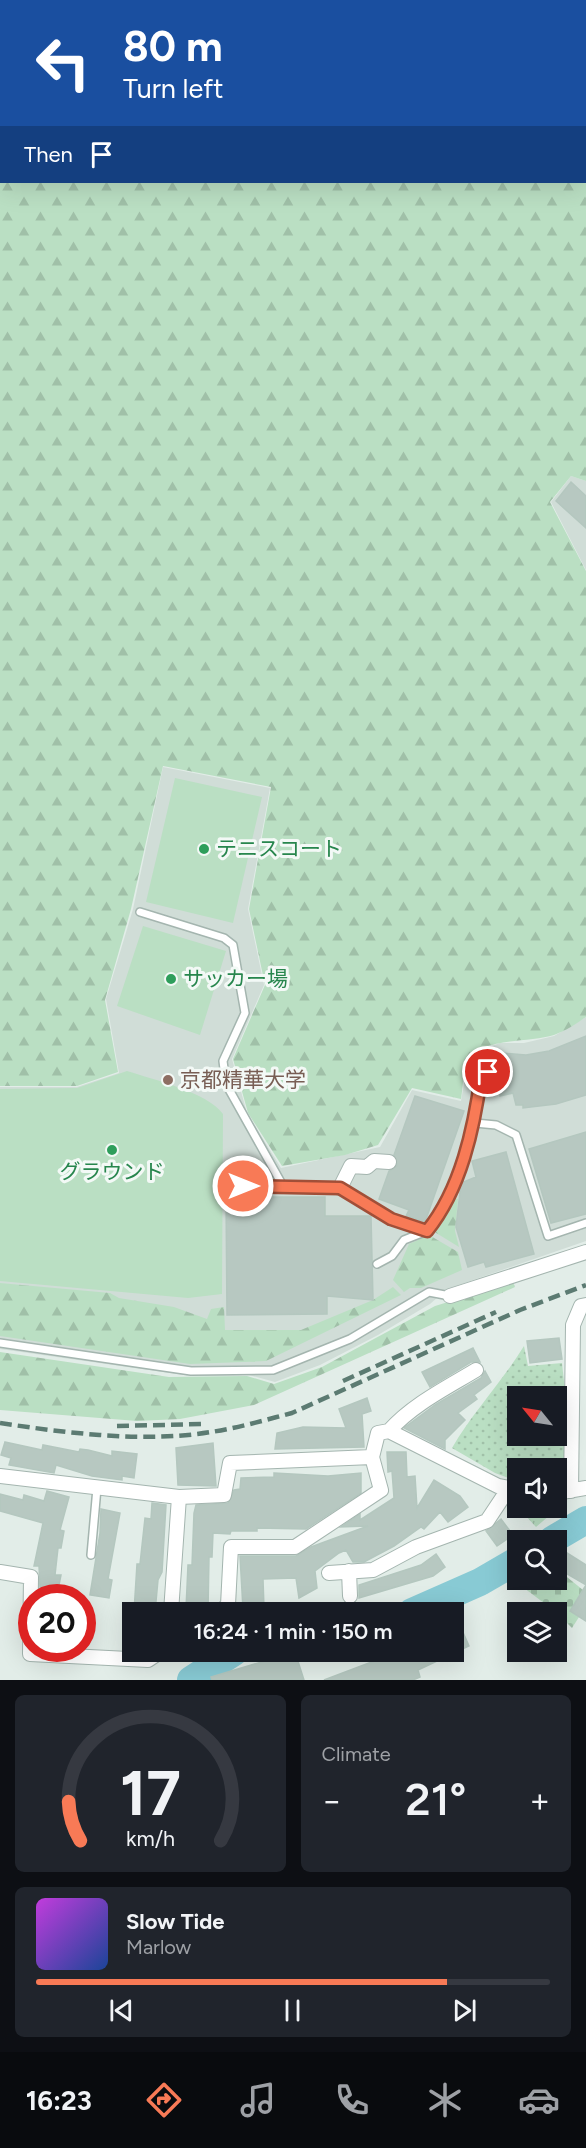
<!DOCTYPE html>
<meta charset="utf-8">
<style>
:root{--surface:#171b24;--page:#20242c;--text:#f1f3f6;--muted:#9ea1a6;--line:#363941;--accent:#f87a56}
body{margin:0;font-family:Figtree,"Noto Sans JP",sans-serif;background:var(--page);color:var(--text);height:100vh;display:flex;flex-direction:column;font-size:22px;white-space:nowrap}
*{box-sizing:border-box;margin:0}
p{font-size:20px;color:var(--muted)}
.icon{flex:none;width:33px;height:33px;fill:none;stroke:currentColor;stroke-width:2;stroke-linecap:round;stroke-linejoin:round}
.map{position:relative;height:1680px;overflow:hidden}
.details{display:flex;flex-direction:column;gap:15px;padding:15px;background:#0d0f14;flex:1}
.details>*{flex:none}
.guide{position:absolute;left:0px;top:0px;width:586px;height:183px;box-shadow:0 6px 24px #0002;background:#1a4fa0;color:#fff;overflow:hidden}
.needle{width:39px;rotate:300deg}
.fabs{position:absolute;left:507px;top:1386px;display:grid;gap:12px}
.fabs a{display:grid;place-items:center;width:60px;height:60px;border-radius:0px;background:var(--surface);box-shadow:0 6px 24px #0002;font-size:30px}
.speed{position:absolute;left:18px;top:1584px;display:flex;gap:12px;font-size:30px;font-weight:700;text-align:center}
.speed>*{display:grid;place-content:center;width:78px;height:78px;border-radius:50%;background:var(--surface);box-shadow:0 6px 24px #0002;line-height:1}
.speed .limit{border:9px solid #d22;background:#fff;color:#111}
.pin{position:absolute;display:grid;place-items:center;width:51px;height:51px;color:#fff;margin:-26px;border:3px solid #fff;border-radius:50%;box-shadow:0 2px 6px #0007}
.me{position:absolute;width:66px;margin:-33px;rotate:90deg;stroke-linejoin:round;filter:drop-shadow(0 0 4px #0008)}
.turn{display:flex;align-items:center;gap:21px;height:126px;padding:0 24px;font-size:27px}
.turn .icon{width:78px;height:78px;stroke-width:2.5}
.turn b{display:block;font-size:42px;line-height:51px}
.then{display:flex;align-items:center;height:57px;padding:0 24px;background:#0003;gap:12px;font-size:22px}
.big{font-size:45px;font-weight:600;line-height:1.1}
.details .tile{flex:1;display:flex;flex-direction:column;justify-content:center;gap:9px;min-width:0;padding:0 21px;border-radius:9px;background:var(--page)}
.details .dial{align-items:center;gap:0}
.dial svg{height:156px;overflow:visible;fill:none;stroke:var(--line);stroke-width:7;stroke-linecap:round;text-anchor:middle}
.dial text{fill:var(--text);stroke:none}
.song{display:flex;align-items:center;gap:18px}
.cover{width:72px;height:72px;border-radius:9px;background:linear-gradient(135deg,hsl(290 70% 55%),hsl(220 70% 35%))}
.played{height:6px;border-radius:3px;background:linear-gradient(90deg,var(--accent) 80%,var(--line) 80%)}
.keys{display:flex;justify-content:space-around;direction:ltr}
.heat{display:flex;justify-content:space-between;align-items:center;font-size:33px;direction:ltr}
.details .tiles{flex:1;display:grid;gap:15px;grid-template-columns:1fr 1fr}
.tile:last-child{grid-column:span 2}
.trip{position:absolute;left:122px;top:1602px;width:342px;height:60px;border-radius:0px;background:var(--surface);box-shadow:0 6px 24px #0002;font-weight:600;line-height:60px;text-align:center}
.tab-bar{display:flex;height:96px;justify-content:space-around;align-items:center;background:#090b0e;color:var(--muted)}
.tab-bar .icon{width:42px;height:42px}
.tab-bar .active{color:var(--accent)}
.tab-bar b{font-size:27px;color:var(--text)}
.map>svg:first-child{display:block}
.built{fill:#d0ddd7}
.grass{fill:url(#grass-dots);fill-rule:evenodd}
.forest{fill:url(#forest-firs);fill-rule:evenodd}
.cemetery{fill:url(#cemetery-stones)}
.park{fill:url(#park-tufts)}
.pitch{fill:#badfc3}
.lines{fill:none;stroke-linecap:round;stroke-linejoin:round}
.river{stroke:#88cad4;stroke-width:28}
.building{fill:#b7c8c1;stroke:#b4c7bf;stroke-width:1.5}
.service-casing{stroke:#a4b5af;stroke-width:10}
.minor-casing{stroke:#a4b5af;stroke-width:16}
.service{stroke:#fff;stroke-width:7}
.minor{stroke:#fff;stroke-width:14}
.rail{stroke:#5c7b72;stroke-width:4.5;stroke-dasharray:12 6;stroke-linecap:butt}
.route-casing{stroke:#a14f38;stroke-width:15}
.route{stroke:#f87a56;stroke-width:10}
.leisure-dot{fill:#2e9e5b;stroke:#f3f9f6;stroke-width:2}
.education-dot{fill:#8d6e63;stroke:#f3f9f6;stroke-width:2}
.labels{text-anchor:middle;stroke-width:6;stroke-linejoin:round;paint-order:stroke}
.leisure-label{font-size:21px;fill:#27864d;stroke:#f3f9f6;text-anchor:start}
.education-label{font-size:21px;fill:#785e54;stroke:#f3f9f6;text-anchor:start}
</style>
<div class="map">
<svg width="586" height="1680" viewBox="0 0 586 1680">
<defs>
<pattern id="grass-dots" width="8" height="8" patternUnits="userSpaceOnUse" patternTransform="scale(1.5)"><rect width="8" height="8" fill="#badfc3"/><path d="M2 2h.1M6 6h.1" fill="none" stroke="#a0c0a8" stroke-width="1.8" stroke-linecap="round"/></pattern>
<pattern id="forest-firs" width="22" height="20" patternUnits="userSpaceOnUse" patternTransform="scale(1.5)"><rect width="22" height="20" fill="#badfc3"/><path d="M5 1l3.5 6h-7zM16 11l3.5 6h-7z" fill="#a0c0a8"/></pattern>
<pattern id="cemetery-stones" width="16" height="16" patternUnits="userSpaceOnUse" patternTransform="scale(1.5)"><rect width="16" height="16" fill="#badfc3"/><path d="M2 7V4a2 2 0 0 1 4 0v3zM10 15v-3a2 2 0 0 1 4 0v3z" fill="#a0c0a8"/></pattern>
<pattern id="park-tufts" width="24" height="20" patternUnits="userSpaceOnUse" patternTransform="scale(1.5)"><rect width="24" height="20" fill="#badfc3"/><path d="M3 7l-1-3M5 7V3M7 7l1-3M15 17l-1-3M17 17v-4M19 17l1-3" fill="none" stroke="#a0c0a8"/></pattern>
</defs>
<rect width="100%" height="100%" fill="#e2ede8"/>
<path class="built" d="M 571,476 L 586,481 L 586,570 L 551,502 Z
M 163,767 L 270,788 L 248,909 L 264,985 L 232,1059 L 247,1113 L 281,1168 L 380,1147 L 412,1090 L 461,1101 L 468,1061 L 483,1049 L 500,1043 L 524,1043 L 554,1036 L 586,1017 L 586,1241 L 447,1289 L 430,1304 L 378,1335 L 320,1365 L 275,1382 L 249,1375 L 191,1376 L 0,1349 L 0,1087 L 77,1087 L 119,1073 L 106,999 L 133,909 Z"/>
<path class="grass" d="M 524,1346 L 528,1366 L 562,1363 L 567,1410 L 566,1484 L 557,1483 L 556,1468 L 518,1468 L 517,1481 L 495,1473 L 452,1448 C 473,1412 502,1382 524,1346 ZM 518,1396 L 556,1396 L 556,1436 L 518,1436 Z"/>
<path class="forest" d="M 0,0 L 586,0 L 586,481 L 571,476 L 550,502 L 586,571 L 586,1017 C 576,1024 565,1031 554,1035 C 530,1043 479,1037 467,1062 C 463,1072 463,1088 461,1099 L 412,1088 L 378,1145 L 345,1155 L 282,1166 L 248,1113 L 233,1059 L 265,985 L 249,909 L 271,787 L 163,766 L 131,909 L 105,1000 L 118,1072 L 77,1086 L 0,1086 ZM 2,2 L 585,2 L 585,182 L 2,182 Z
M 452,1197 L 458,1199 L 455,1231 L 459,1247 L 433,1231 L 443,1219 Z
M 429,1235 L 458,1252 L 462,1270 L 421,1288 L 410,1288 L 404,1292 L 393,1280 L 409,1244 Z
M 513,1282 L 515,1287 L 254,1405 L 180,1419 L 137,1421 L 0,1410 L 0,1352 L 169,1377 L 247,1376 L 274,1384 L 322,1367 L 435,1306 Z
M 0,1283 L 110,1293 L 119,1298 L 174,1307 L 207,1319 L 211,1309 L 224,1307 L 225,1330 L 301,1330 L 373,1300 L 393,1287 L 401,1295 L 266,1361 L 190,1364 L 0,1336 Z"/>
<path class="cemetery" d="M 557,1569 L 583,1590 L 570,1611 L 579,1617 L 572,1628 L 556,1612 L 516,1582 L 556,1580 Z"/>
<path class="park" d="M 557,1504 L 563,1504 L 536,1527 L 525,1515 L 525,1508 L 556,1508 Z"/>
<path class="pitch" d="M 175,778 L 262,797 L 233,923 L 146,902 Z
M 143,926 L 226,951 L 200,1035 L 117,1006 Z
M 127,1071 C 152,1079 209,1093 223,1114 L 222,1294 L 188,1298 L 0,1281 L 0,1089 L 77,1088 Z"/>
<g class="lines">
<path class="river" d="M 552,1540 L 586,1520
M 412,1612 L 480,1582 L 518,1560
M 191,1680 L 234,1652"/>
</g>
<path class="building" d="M 571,482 L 586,496 L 586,528 L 556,501 Z
M 586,1036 L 586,1095 L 556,1104 L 523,1108 L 523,1105 L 516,1105 L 513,1093 L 500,1096 L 502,1053 L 526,1055 L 549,1051 Z
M 415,1096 L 464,1111 L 425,1222 L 406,1216 L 409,1210 L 379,1199 L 389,1171 L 397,1166 L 394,1155 Z
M 586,1132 L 586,1214 L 551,1223 L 529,1149 Z
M 506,1152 L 534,1254 L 486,1267 L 484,1262 L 468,1267 L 456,1227 L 461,1183 L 476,1177 L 472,1161 Z
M 226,1197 L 325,1197 L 325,1216 L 371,1216 L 373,1300 L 327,1296 L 327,1314 L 227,1315 Z
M 559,1338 L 562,1359 L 530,1363 L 527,1341 Z
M 473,1348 L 480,1362 L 471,1362 L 430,1387 L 422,1372 Z
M 485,1371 L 491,1382 L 474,1395 L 477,1399 L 458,1413 L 465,1420 L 445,1440 L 445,1449 L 404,1428 L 435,1405 L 481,1378 Z
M 367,1398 L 371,1411 L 362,1414 L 364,1447 L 275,1449 L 277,1433 L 303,1427 L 346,1428 L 339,1409 Z
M 5,1442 L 42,1450 L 43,1445 L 79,1452 L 80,1449 L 88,1450 L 112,1456 L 112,1451 L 137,1454 L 134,1478 L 122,1476 L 122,1480 L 92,1476 L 56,1465 L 54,1473 L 9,1465 L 11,1458 L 1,1455 Z
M 213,1443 L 216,1486 L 178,1485 L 176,1448 Z
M 387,1452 L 406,1452 L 407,1477 L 415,1476 L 417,1508 L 434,1480 L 460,1496 L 468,1507 L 448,1522 L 440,1512 L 424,1529 L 421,1527 L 394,1546 L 364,1562 L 353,1562 L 346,1550 L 339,1553 L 315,1571 L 317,1588 L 299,1598 L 296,1578 L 263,1579 L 264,1608 L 243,1609 L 240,1556 L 296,1556 L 311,1547 L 368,1526 L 341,1527 L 360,1514 L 360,1520 L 394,1498 L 392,1471 L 388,1472 Z
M 274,1473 L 328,1476 L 361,1473 L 361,1493 L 306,1529 L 257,1528 L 257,1531 L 231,1531 L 230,1534 L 213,1533 L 212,1557 L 209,1557 L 208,1610 L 186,1609 L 188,1565 L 192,1565 L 194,1513 L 196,1505 L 228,1503 L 234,1490 L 240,1489 L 241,1478 L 274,1477 Z
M 47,1491 L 69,1497 L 60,1530 L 64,1531 L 61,1548 L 58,1548 L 55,1575 L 61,1575 L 58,1590 L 40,1588 L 39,1566 L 34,1566 L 43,1523 L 0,1511 L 0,1494 L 23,1500 L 24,1495 L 44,1501 Z
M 152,1503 L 166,1505 L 162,1572 L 158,1580 L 155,1612 L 134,1612 L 137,1564 L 140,1564 L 145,1518 L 151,1519 Z
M 101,1509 L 120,1513 L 108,1579 L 112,1580 L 109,1598 L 90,1595 L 100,1533 Z
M 501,1519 L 513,1535 L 497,1546 L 486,1531 Z
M 567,1553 L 586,1565 L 586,1585 L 557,1568 Z
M 436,1554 L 445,1567 L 433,1576 L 359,1598 L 359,1585 L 421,1565 Z
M 586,1585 L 586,1621 L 570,1611 Z
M 453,1610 L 469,1646 L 418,1670 L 420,1677 L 413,1680 L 324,1680 L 398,1652 L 453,1652 Z
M 295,1652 L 304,1680 L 212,1680 L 211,1677 Z"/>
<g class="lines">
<defs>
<path id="service" d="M 140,912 L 224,938 L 233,945 L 245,1013 L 223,1061 L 226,1084 L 283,1186
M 475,1123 L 496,1125 L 516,1135 L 548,1236 L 586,1223
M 223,1186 L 340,1188 L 391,1219 L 427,1231 C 461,1189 474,1128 481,1076 L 488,1072 L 494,1074
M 377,1264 L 392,1256 L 404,1240 L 427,1231
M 0,1343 L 191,1371 L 273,1370 L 350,1339 L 429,1292 L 450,1296
M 91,1555 L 97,1488"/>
<path id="minor" d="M 340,1188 L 351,1166 L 367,1167 L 374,1161 L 389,1162
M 450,1296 L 586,1252
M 389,1431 C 412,1405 446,1388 476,1370
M 372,1457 L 378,1433 L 389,1431 L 498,1486 L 515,1489
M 0,1476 L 179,1497 L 224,1495 L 230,1463 L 372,1457 L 381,1490 L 295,1547 L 231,1547 L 228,1605 L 219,1612
M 571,1491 L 573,1325 L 581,1306 L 586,1305
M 556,1493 L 586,1488
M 349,1571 L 350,1596
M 0,1572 L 31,1577 L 30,1654 L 148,1660 L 160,1652
M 329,1573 L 373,1570 L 416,1547 L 487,1521 L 509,1488
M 171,1612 L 179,1497"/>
</defs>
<use href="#service" class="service-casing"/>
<use href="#minor" class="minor-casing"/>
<use href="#service" class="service"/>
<use href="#minor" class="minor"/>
<path class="rail" d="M 343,1381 L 496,1312
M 0,1423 C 66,1433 145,1443 211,1432 C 238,1428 265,1420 292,1413 L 520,1310 L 586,1285
M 117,1426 L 204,1424"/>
</g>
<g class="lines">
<defs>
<path id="route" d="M 243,1186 L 340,1188 L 391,1219 L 427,1231 C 461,1189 474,1128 481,1076 L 488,1072"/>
</defs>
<use href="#route" class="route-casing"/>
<use href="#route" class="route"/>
</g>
<g class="leisure-dot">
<circle cx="204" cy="849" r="6"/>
<circle cx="171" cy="979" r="6"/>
<circle cx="112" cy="1150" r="6"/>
</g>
<circle class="education-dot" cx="168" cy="1080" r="6"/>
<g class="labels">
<g class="leisure-label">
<text x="216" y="856">テニスコート</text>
<text x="183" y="986">サッカー場</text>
<text x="112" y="1179" text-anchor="middle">グラウンド</text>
</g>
<g class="education-label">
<text x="180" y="1087">京都精華大学</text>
</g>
</g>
</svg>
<div class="fabs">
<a><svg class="needle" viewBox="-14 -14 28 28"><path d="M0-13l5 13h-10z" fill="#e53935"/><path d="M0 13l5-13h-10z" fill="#9ea1a6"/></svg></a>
<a><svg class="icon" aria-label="sound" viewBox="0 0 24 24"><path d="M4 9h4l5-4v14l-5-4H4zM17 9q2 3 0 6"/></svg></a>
<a><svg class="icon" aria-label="search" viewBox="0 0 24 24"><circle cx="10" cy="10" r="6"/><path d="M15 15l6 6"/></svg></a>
<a><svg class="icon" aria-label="layers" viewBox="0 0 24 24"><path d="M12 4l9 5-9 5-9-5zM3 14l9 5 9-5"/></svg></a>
</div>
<div class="speed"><div class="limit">20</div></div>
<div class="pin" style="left:488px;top:1072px;background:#d93025"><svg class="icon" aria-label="arrive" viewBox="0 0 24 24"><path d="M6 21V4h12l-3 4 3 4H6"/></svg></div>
<svg class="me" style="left:243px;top:1186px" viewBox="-20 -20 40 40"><circle r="17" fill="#f87a56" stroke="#fff" stroke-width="3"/><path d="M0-11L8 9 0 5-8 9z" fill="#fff"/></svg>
<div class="trip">16:24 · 1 min · 150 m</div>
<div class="guide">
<div class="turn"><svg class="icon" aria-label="left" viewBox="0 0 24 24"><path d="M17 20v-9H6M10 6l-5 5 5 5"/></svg><div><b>80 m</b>Turn left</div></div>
<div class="then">Then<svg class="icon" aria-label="arrive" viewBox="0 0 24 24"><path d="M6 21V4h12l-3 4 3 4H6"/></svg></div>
</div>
</div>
<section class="details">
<div class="tiles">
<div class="tile dial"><svg viewBox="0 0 100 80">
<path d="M14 69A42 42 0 1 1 86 69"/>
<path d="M14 69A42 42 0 0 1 8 49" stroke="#f87a56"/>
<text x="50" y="56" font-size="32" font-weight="700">17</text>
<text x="50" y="72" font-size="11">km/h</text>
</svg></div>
<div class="tile"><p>Climate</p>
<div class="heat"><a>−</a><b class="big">21°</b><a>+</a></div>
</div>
<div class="tile">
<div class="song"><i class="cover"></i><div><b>Slow Tide</b><p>Marlow</p></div></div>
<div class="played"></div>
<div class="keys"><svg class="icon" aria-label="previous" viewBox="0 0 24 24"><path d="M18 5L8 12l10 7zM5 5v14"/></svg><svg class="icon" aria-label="pause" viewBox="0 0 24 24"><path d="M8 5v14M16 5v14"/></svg><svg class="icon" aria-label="next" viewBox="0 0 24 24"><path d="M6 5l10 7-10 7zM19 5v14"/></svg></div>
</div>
</div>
</section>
<nav class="tab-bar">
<b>16:23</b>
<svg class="icon active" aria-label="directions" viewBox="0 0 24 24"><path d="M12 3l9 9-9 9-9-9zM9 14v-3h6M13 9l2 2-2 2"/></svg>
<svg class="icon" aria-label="music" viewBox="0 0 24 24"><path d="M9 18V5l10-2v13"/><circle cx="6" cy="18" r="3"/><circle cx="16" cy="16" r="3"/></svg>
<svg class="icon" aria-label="phone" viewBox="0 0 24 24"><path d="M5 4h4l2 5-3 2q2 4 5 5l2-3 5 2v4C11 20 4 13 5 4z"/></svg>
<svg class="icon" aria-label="climate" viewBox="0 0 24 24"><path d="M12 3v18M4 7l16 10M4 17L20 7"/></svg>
<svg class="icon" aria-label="car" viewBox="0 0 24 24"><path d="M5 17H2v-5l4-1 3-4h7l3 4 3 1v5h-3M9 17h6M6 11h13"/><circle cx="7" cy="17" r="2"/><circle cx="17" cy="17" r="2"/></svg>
</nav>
